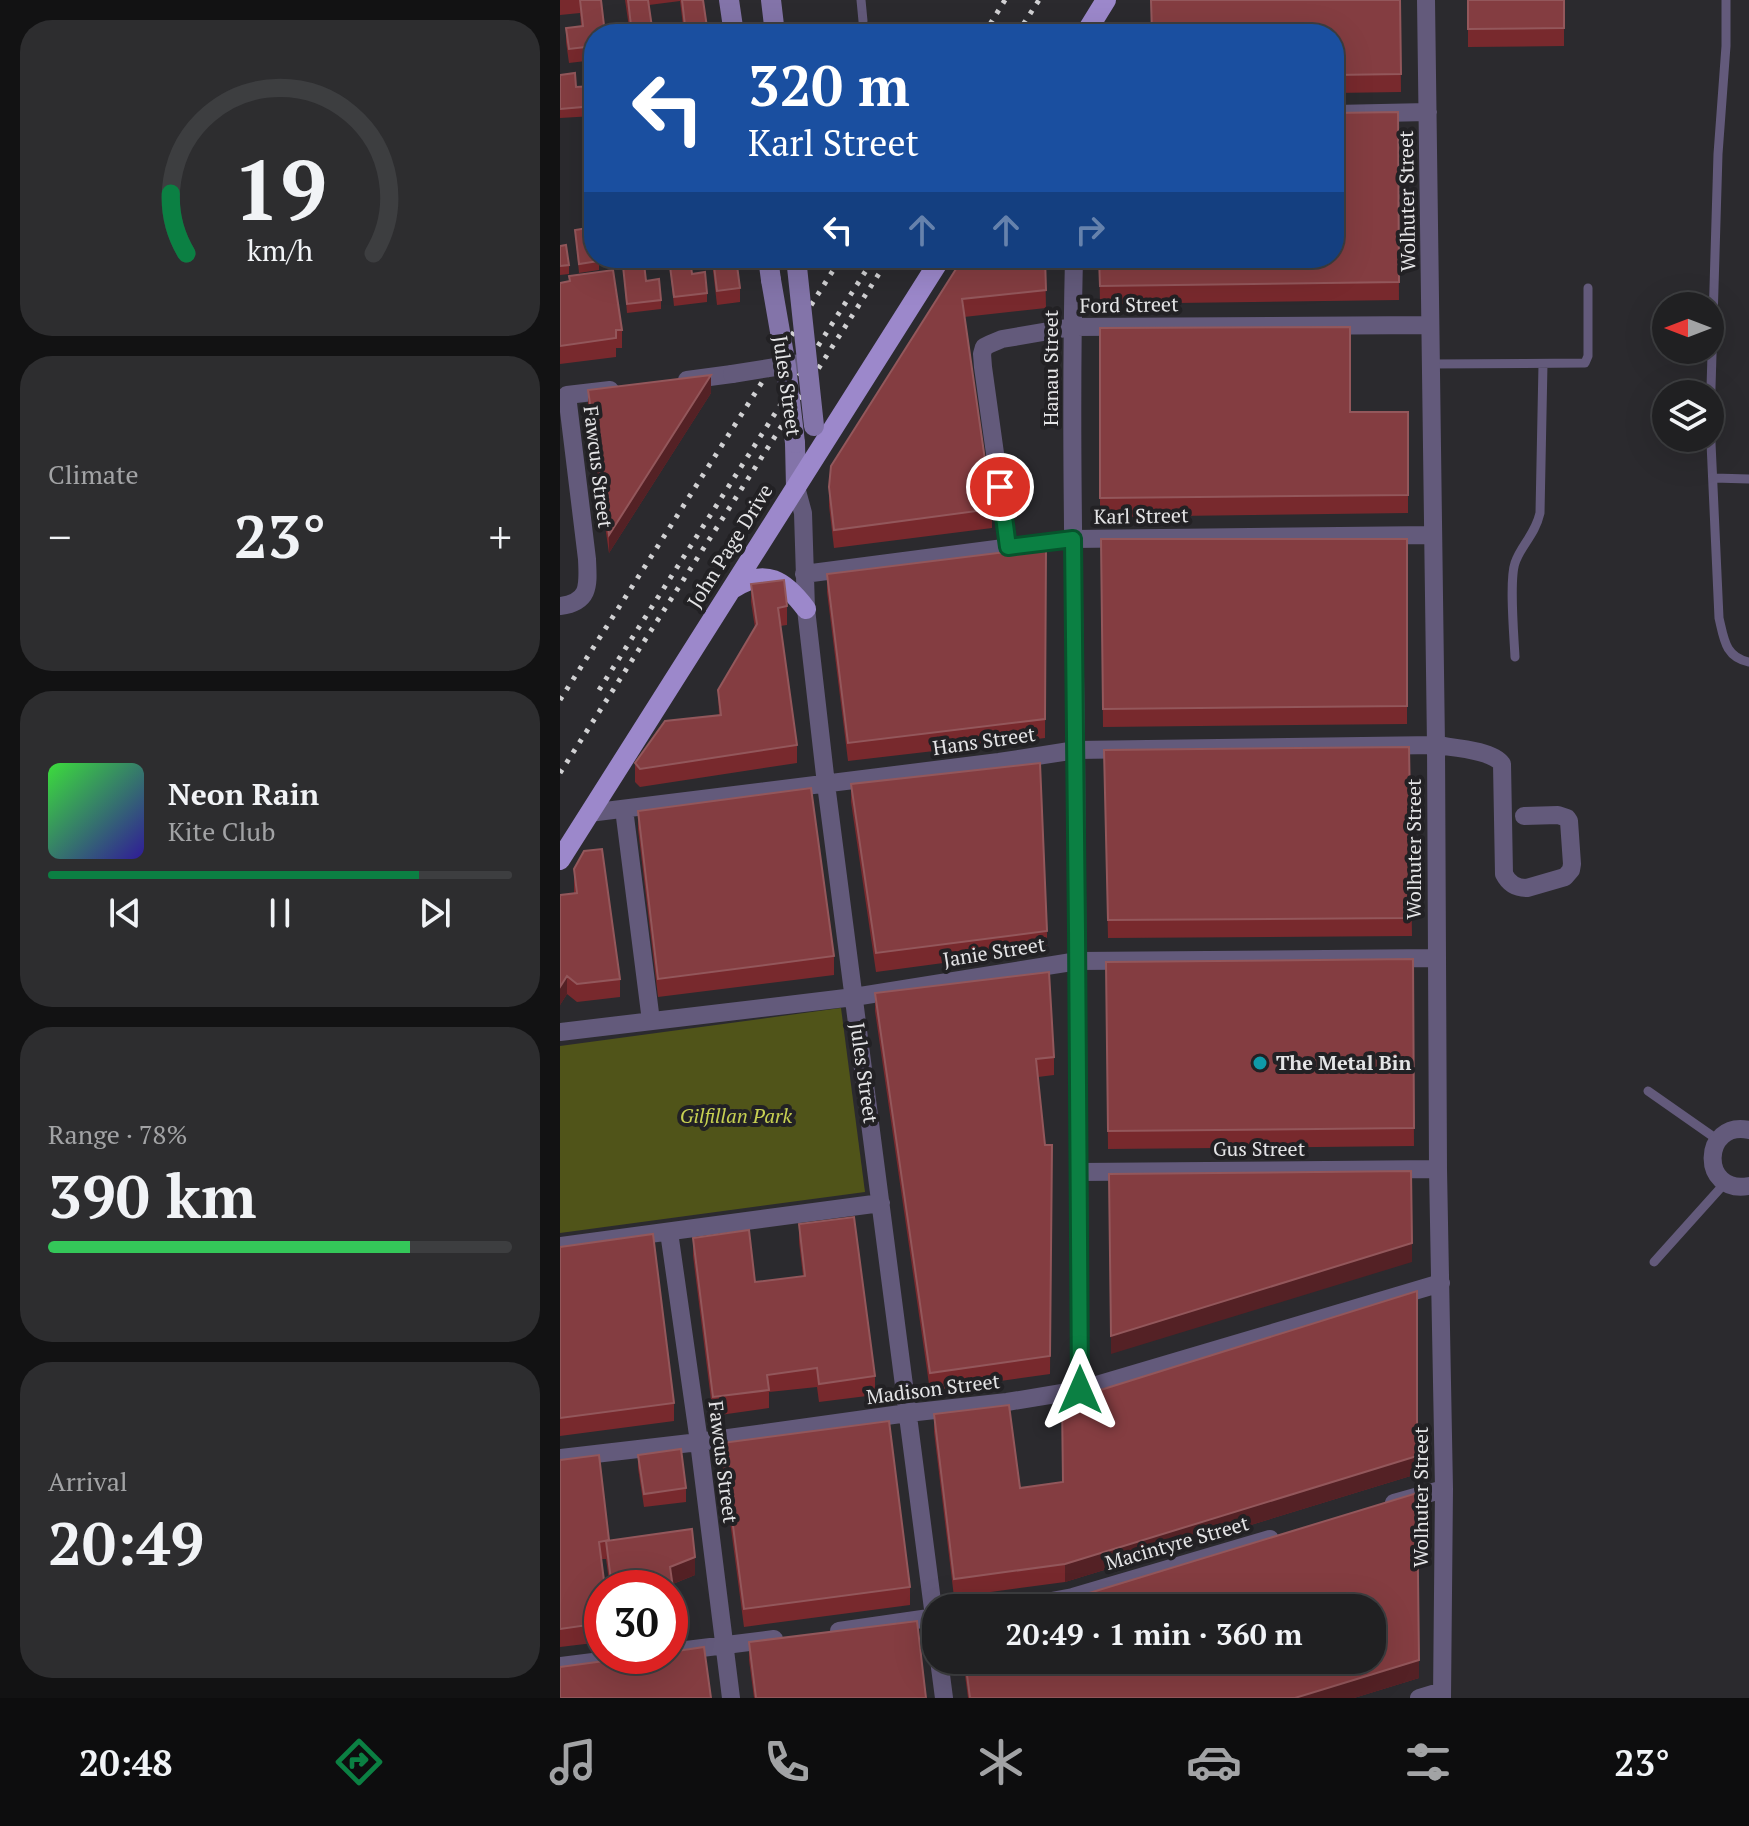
<!DOCTYPE html>
<meta charset="utf-8">
<style>
:root{--surface:#202022;--page:#2d2d2f;--text:#f1f3f6;--muted:#a2a3a5;--line:#3d3e40;--accent:#0b8043}
body{margin:0;font-family:"PT Serif",serif;background:var(--page);color:var(--text);height:100vh;display:flex;flex-direction:column;font-size:30px;white-space:nowrap}
*{box-sizing:border-box;margin:0}
p{font-size:26px;color:var(--muted)}
.icon{flex:none;width:44px;height:44px;fill:none;stroke:currentColor;stroke-width:2;stroke-linecap:round;stroke-linejoin:round}
.map{position:relative;flex:1;overflow:hidden}
.sheet{display:flex;flex-direction:column;gap:20px;padding:20px;background:#121213;width:560px}
.sheet>*{flex:none}
.top-card{position:absolute;left:24px;top:24px;width:760px;height:244px;border-radius:32px;box-shadow:0 8px 32px #0002,0 0 0 2px var(--line);background:#1a4fa0;color:#fff;overflow:hidden}
.needle{width:52px;rotate:270deg}
.tools{position:absolute;left:1092px;top:292px;display:grid;gap:16px}
.tools a{display:grid;place-items:center;width:72px;height:72px;border-radius:50%;background:var(--surface);box-shadow:0 8px 32px #0002,0 0 0 2px var(--line);font-size:40px}
.speed{position:absolute;left:24px;top:1570px;display:flex;gap:16px;font-size:40px;font-weight:700;text-align:center}
.speed>*{display:grid;place-content:center;width:104px;height:104px;border-radius:50%;background:var(--surface);box-shadow:0 8px 32px #0002,0 0 0 2px var(--line);line-height:1}
.speed .limit{border:12px solid #d22;background:#fff;color:#111}
.pin{position:absolute;display:grid;place-items:center;width:68px;height:68px;color:#fff;margin:-34px;border:4px solid #fff;border-radius:50%;box-shadow:0 2px 8px #0007}
.me{position:absolute;width:88px;margin:-44px;rotate:0deg;stroke-linejoin:round;filter:drop-shadow(0 0 6px #0008)}
.turn{display:flex;align-items:center;gap:28px;height:168px;padding:0 32px;font-size:36px}
.turn .icon{width:104px;height:104px;stroke-width:2.5}
.turn b{display:block;font-size:56px;line-height:68px}
.lanes{display:flex;align-items:center;height:76px;padding:0 32px;background:#0003;justify-content:center;gap:40px;direction:ltr}
.lanes .off{opacity:.35}
.big{font-size:60px;font-weight:700;line-height:1.1}
.sheet .widget{flex:1;display:flex;flex-direction:column;justify-content:center;gap:12px;min-width:0;padding:0 28px;border-radius:32px;background:var(--page)}
.sheet .dial{align-items:center;gap:0}
.dial svg{height:208px;overflow:visible;fill:none;stroke:var(--line);stroke-width:7;stroke-linecap:round;text-anchor:middle}
.dial text{fill:var(--text);stroke:none}
.song{display:flex;align-items:center;gap:24px}
.cover{width:96px;height:96px;border-radius:12px;background:linear-gradient(135deg,hsl(120 70% 55%),hsl(250 70% 35%))}
.played{height:8px;border-radius:4px;background:linear-gradient(90deg,var(--accent) 80%,var(--line) 80%)}
.keys{display:flex;justify-content:space-around;direction:ltr}
.heat{display:flex;justify-content:space-between;align-items:center;font-size:44px;direction:ltr}
.charge{height:12px;border-radius:6px;background:linear-gradient(90deg,#34c759 78%,var(--line) 0)}
.trip{position:absolute;left:362px;top:1594px;width:464px;height:80px;border-radius:32px;background:var(--surface);box-shadow:0 8px 32px #0002,0 0 0 2px var(--line);font-weight:700;line-height:80px;text-align:center}
.menu{display:flex;height:128px;justify-content:space-around;align-items:center;background:#0d0d0e;color:var(--muted)}
.menu .icon{width:56px;height:56px}
.menu .active{color:var(--accent)}
.menu b{font-size:36px;color:var(--text)}
main{display:flex;flex:1;min-height:0}
.map>svg:first-child{display:block}
.green{fill:#505419}
.lines{fill:none;stroke-linecap:round;stroke-linejoin:round}
.lane{stroke:#635a7b;stroke-width:9}
.street{stroke:#635a7b;stroke-width:18}
.secondary{stroke:#8374a9;stroke-width:20}
.primary{stroke:#9c88cb;stroke-width:20}
.rail{stroke:#d1d1d3;stroke-width:5;stroke-dasharray:4 8;stroke-linecap:butt}
.street-bridge{stroke:#635a7b;stroke-width:18}
.secondary-bridge{stroke:#8374a9;stroke-width:20}
.wall{fill:#78292d}
.shaded-wall{fill:#542125}
.building{fill:#843d41;stroke:#93575b;stroke-width:2}
.route-casing{stroke:#07532c;stroke-width:20}
.route{stroke:#0b8043;stroke-width:14}
.culture-dot{fill:#0f9aa8;stroke:#222124;stroke-width:3}
.labels{text-anchor:middle;stroke-width:8;stroke-linejoin:round;paint-order:stroke}
.street-label{font-size:20px;fill:#e4e4e6;stroke:#222124}
.poi-label{font-size:20px;font-weight:bold;fill:#e4e4e6;stroke:#222124;text-anchor:start}
.park-label{font-size:20px;font-style:italic;fill:#c7d052;stroke:#222124}
</style>
<main>
<section class="sheet">
<div class="widget dial"><svg viewBox="0 0 100 80">
<path d="M14 69A42 42 0 1 1 86 69"/>
<path d="M14 69A42 42 0 0 1 8 46" stroke="#0b8043"/>
<text x="50" y="56" font-size="32" font-weight="700">19</text>
<text x="50" y="72" font-size="11">km/h</text>
</svg></div>
<div class="widget"><p>Climate</p>
<div class="heat"><a>−</a><b class="big">23°</b><a>+</a></div>
</div>
<div class="widget">
<div class="song"><i class="cover"></i><div><b>Neon Rain</b><p>Kite Club</p></div></div>
<div class="played"></div>
<div class="keys"><svg class="icon" aria-label="previous" viewBox="0 0 24 24"><path d="M18 5L8 12l10 7zM5 5v14"/></svg><svg class="icon" aria-label="pause" viewBox="0 0 24 24"><path d="M8 5v14M16 5v14"/></svg><svg class="icon" aria-label="next" viewBox="0 0 24 24"><path d="M6 5l10 7-10 7zM19 5v14"/></svg></div>
</div>
<div class="widget"><p>Range · 78%</p><b class="big">390 km</b><div class="charge"></div></div>
<div class="widget"><p>Arrival</p><b class="big">20:49</b></div>
</section>
<div class="map">
<svg width="1189" height="1698" viewBox="0 0 1189 1698">
<rect width="100%" height="100%" fill="#2b2a2e"/>
<path class="green" d="M 281,1008 L 305,1192 L 0,1233 L 0,1046 Z"/>
<g class="lines">
<path class="lane" d="M 301,0 L 303,21
M 1166,0 L 1166,46 L 1158,154 L 1150,421 L 1159,618 C 1164,639 1165,657 1189,662
M 870,364 L 1025,363 L 1028,356 L 1028,288
M 1154,478 L 1189,479
M 955,657 C 954,636 949,580 955,563 C 961,545 975,535 980,513 L 983,364
M 1088,1091 L 1158,1140
M 1094,1262 L 1165,1183"/>
<path class="street" d="M 866,0 L 876,745 L 878,1169 L 884,1489 L 882,1698
M 774,114 L 868,112
M 514,258 C 510,421 514,585 516,748 C 519,962 519,1176 520,1390
M 127,380 L 172,374
M 236,487 L 243,513 L 246,609 L 266,784 L 376,1632
M 448,547 L 423,367 L 422,354 L 424,347 L 430,344 L 442,339 L 512,327 L 870,325
M 244,574 L 513,539 L 872,535
M 0,606 C 31,602 28,584 27,559 L 7,395 L 50,390
M 64,809 L 91,1021
M 29,813 L 439,762 L 516,750 L 876,745 C 894,748 932,750 942,764 L 944,874 C 949,884 956,888 967,888 L 1005,877 L 1011,870 L 1012,864 L 1009,821 L 1007,818 L 998,815 L 964,816
M 0,1032 L 294,997 L 518,961 L 877,958
M 1189,1130 C 1142,1120 1139,1195 1189,1186
M 519,1172 L 878,1169
M 109,1232 L 139,1442 L 171,1698
M 0,1246 L 321,1203
M 0,1458 L 139,1442 L 348,1413 L 447,1402 L 520,1390 L 881,1283
M 834,1503 L 884,1489
M 454,1608 L 513,1597 L 710,1539
M 279,1631 L 376,1617
M 110,1652 L 214,1639
M 379,1660 L 384,1698
M 0,1666 L 81,1656
M 859,1698 L 882,1691"/>
<path class="secondary" d="M 169,0 L 174,34
M 211,0 L 215,34
M 208,258 L 211,280
M 235,443 L 236,487"/>
<path class="primary" d="M 525,34 L 546,0
M 172,589 C 206,567 225,581 246,609
M 0,860 L 381,258"/>
<path class="rail" d="M 424,34 L 445,0
M 457,34 L 479,0
M 39,690 L 314,258
M 0,700 L 281,258
M 0,773 L 329,258"/>
<path class="street-bridge" d="M 172,374 L 241,363"/>
<path class="secondary-bridge" d="M 237,267 L 254,426
M 211,280 L 226,366 L 235,443"/>
</g>
<path class="wall" d="M 0,0 L 41,0 L 34,34 L 34,60 L 9,63 L 6,42 L 6,28 L 21,26 L 20,13 L 0,15 Z
M 65,0 L 143,0 L 148,34 L 124,34 L 120,1 L 89,5 L 93,34 L 70,34 Z
M 840,0 L 841,92 L 774,93 L 774,34 Z
M 908,0 L 1004,0 L 1004,46 L 908,47 Z
M 0,75 L 34,105 L 34,116 L 0,118 Z
M 838,112 L 839,300 L 540,304 L 539,258 Z
M 15,230 L 39,258 L 39,270 L 19,273 Z
M 0,246 L 9,265 L 9,274 L 0,275 Z
M 137,258 L 176,258 L 180,288 L 180,302 L 157,305 L 152,262 L 137,263 Z
M 403,258 L 485,258 L 486,308 L 404,317 L 432,509 L 432,528 L 274,548 L 269,506 L 269,487 Z
M 109,259 L 147,293 L 147,302 L 114,306 Z
M 63,266 L 86,281 L 101,300 L 101,309 L 67,313 Z
M 0,283 L 62,330 L 62,348 L 56,348 L 56,357 L 0,364 Z
M 540,328 L 790,412 L 848,412 L 848,513 L 540,517 Z
M 28,390 L 151,393 L 49,553 L 28,409 Z
M 541,539 L 847,539 L 847,724 L 543,727 Z
M 486,547 L 485,738 L 288,761 L 267,592 L 267,574 Z
M 191,584 L 227,606 L 227,625 L 220,626 L 237,745 L 237,763 L 80,787 L 75,782 L 75,763 L 159,715 L 158,690 L 195,628 L 191,602 Z
M 849,747 L 852,936 L 548,938 L 544,750 Z
M 291,784 L 487,931 L 487,949 L 316,972 L 291,802 Z
M 78,811 L 274,956 L 274,975 L 98,997 L 78,829 Z
M 14,869 L 60,979 L 60,997 L 17,1002 L 7,994 L 0,1005 L 0,895 L 14,894 Z
M 853,959 L 854,1146 L 548,1149 L 546,962 Z
M 315,993 L 494,1057 L 494,1075 L 478,1077 L 485,1145 L 492,1145 L 490,1374 L 370,1391 L 315,1011 Z
M 239,1224 L 315,1376 L 315,1395 L 259,1402 L 257,1387 L 209,1392 L 209,1408 L 153,1416 L 133,1256 L 133,1238 L 195,1282 L 243,1276 L 239,1242 Z
M 0,1247 L 114,1403 L 114,1421 L 0,1436 Z
M 374,1414 L 460,1488 L 857,1474 L 505,1582 L 394,1597 L 374,1432 Z
M 162,1443 L 350,1587 L 350,1605 L 184,1627 L 162,1461 Z
M 78,1455 L 126,1488 L 126,1502 L 84,1507 L 78,1468 Z
M 0,1460 L 49,1541 L 135,1575 L 113,1584 L 117,1616 L 117,1634 L 110,1635 L 110,1588 L 50,1588 L 46,1559 L 41,1559 L 42,1642 L 0,1647 Z
M 189,1642 L 366,1698 L 194,1698 L 189,1660 Z
M 403,1660 L 812,1660 L 859,1678 L 794,1698 L 408,1698 Z"/>
<path class="shaded-wall" d="M 151,375 L 151,393 L 49,553 L 49,535 Z
M 7,976 L 7,994 L 0,1005 L 0,987 Z
M 852,1243 L 852,1262 L 551,1354 L 551,1336 Z
M 857,1456 L 857,1474 L 505,1582 L 505,1564 Z
M 135,1557 L 135,1575 L 110,1585 L 110,1567 Z
M 859,1660 L 859,1678 L 794,1698 L 735,1698 Z"/>
<path class="building" d="M 20,0 L 41,0 L 45,34 L 34,34 L 34,46 L 9,49 L 6,28 L 23,26 Z
M 68,0 L 88,0 L 93,34 L 72,34 Z
M 122,0 L 143,0 L 148,34 L 126,34 Z
M 591,0 L 840,0 L 841,74 L 774,75 L 774,34 L 592,34 Z
M 908,0 L 1004,0 L 1004,28 L 908,29 Z
M 15,73 L 16,87 L 33,86 L 34,106 L 0,109 L 0,75 Z
M 838,112 L 839,282 L 540,286 L 539,258 L 774,258 L 774,113 Z
M 34,227 L 34,258 L 39,258 L 39,261 L 19,264 L 15,230 Z
M 6,245 L 9,265 L 0,266 L 0,246 Z
M 119,258 L 130,258 L 132,274 L 145,272 L 147,293 L 114,297 L 109,259 Z
M 153,258 L 176,258 L 180,288 L 157,291 Z
M 403,258 L 485,258 L 486,290 L 402,299 L 432,509 L 274,530 L 269,487 L 271,466 Z
M 84,263 L 86,281 L 99,279 L 101,300 L 67,304 L 63,266 Z
M 53,270 L 62,330 L 56,330 L 56,338 L 0,346 L 0,283 L 10,281 L 9,276 Z
M 790,327 L 790,412 L 848,412 L 848,495 L 540,498 L 540,328 Z
M 151,375 L 49,535 L 28,390 Z
M 541,539 L 847,539 L 847,706 L 543,709 Z
M 486,547 L 485,719 L 288,743 L 267,574 Z
M 224,580 L 227,606 L 218,608 L 237,745 L 80,769 L 75,763 L 105,721 L 161,715 L 158,690 L 197,624 L 191,584 Z
M 849,747 L 852,918 L 548,920 L 544,750 Z
M 480,763 L 487,931 L 316,953 L 291,784 Z
M 251,788 L 274,956 L 98,979 L 78,811 Z
M 42,849 L 60,979 L 17,984 L 7,976 L 0,987 L 0,895 L 17,893 L 14,869 L 24,851 Z
M 853,959 L 854,1128 L 548,1131 L 546,962 Z
M 489,972 L 494,1057 L 476,1059 L 485,1145 L 492,1145 L 490,1356 L 370,1373 L 315,993 Z
M 851,1171 L 852,1243 L 551,1336 L 549,1174 Z
M 294,1217 L 315,1376 L 259,1384 L 257,1368 L 207,1375 L 209,1390 L 153,1397 L 133,1238 L 189,1230 L 195,1282 L 245,1276 L 239,1224 Z
M 93,1234 L 114,1403 L 0,1418 L 0,1247 Z
M 857,1291 L 857,1456 L 505,1564 L 394,1579 L 374,1414 L 449,1405 L 460,1488 L 503,1482 L 502,1402 Z
M 329,1421 L 350,1587 L 184,1609 L 162,1443 Z
M 121,1449 L 126,1488 L 84,1494 L 78,1455 Z
M 39,1455 L 49,1540 L 39,1542 L 45,1588 L 42,1588 L 42,1623 L 0,1629 L 0,1460 Z
M 857,1493 L 859,1660 L 735,1698 L 410,1698 L 405,1660 L 812,1660 L 812,1608 L 449,1608 L 503,1601 Z
M 132,1529 L 135,1557 L 110,1567 L 117,1616 L 110,1617 L 110,1588 L 52,1588 L 46,1541 Z
M 357,1621 L 366,1698 L 196,1698 L 189,1642 Z
M 144,1647 L 151,1698 L 0,1698 L 0,1667 L 81,1656 L 110,1656 L 110,1652 Z"/>
<g class="lines">
<defs>
<path id="route" d="M 440,487 L 448,547 L 513,539 L 517,931 L 520,1390"/>
</defs>
<use href="#route" class="route-casing"/>
<use href="#route" class="route"/>
</g>
<circle class="culture-dot" cx="700" cy="1063" r="8"/>
<g class="labels">
<g class="street-label">
<text transform="translate(847 201) rotate(-91)" y="7">Wolhuter Street</text>
<text transform="translate(569 305) rotate(-1)" y="7">Ford Street</text>
<text transform="translate(491 368) rotate(-90)" y="7">Hanau Street</text>
<text transform="translate(227 386) rotate(82)" y="7">Jules Street</text>
<text transform="translate(38 467) rotate(83)" y="7">Fawcus Street</text>
<text transform="translate(581 516) rotate(-1)" y="7">Karl Street</text>
<text transform="translate(170 546) rotate(-58)" y="7">John Page Drive</text>
<text transform="translate(424 741) rotate(-8)" y="7">Hans Street</text>
<text transform="translate(854 849) rotate(-90)" y="7">Wolhuter Street</text>
<text transform="translate(434 952) rotate(-9)" y="7">Janie Street</text>
<text transform="translate(304 1073) rotate(82)" y="7">Jules Street</text>
<text x="699" y="1156">Gus Street</text>
<text transform="translate(373 1389) rotate(-7)" y="7">Madison Street</text>
<text transform="translate(163 1462) rotate(83)" y="7">Fawcus Street</text>
<text transform="translate(861 1497) rotate(-90)" y="7">Wolhuter Street</text>
<text transform="translate(617 1543) rotate(-16)" y="7">Macintyre Street</text>
</g>
<g class="poi-label">
<text x="716" y="1070">The Metal Bin</text>
</g>
<g class="park-label">
<text x="176" y="1123">Gilfillan Park</text>
</g>
</g>
</svg>
<div class="tools">
<a><svg class="needle" viewBox="-14 -14 28 28"><path d="M0-13l5 13h-10z" fill="#e53935"/><path d="M0 13l5-13h-10z" fill="#a2a3a5"/></svg></a>
<a><svg class="icon" aria-label="layers" viewBox="0 0 24 24"><path d="M12 4l9 5-9 5-9-5zM3 14l9 5 9-5"/></svg></a>
</div>
<div class="speed"><div class="limit">30</div></div>
<div class="pin" style="left:440px;top:487px;background:#d93025"><svg class="icon" aria-label="arrive" viewBox="0 0 24 24"><path d="M6 21V4h12l-3 4 3 4H6"/></svg></div>
<svg class="me" style="left:520px;top:1390px" viewBox="-20 -20 40 40"><path d="M0-17L14 15 0 8-14 15z" fill="#0b8043" stroke="#fff" stroke-width="4"/></svg>
<div class="trip">20:49 · 1 min · 360 m</div>
<div class="top-card">
<div class="turn"><svg class="icon" aria-label="left" viewBox="0 0 24 24"><path d="M17 20v-9H6M10 6l-5 5 5 5"/></svg><div><b>320 m</b>Karl Street</div></div>
<div class="lanes"><svg class="icon" aria-label="left" viewBox="0 0 24 24"><path d="M17 20v-9H6M10 6l-5 5 5 5"/></svg><svg class="icon off" aria-label="ahead" viewBox="0 0 24 24"><path d="M12 20V5M6 11l6-6 6 6"/></svg><svg class="icon off" aria-label="ahead" viewBox="0 0 24 24"><path d="M12 20V5M6 11l6-6 6 6"/></svg><svg class="icon off" aria-label="right" viewBox="0 0 24 24"><path d="M7 20v-9h11M14 6l5 5-5 5"/></svg></div>
</div>
</div>
</main>
<nav class="menu">
<b>20:48</b>
<svg class="icon active" aria-label="directions" viewBox="0 0 24 24"><path d="M12 3l9 9-9 9-9-9zM9 14v-3h6M13 9l2 2-2 2"/></svg>
<svg class="icon" aria-label="music" viewBox="0 0 24 24"><path d="M9 18V5l10-2v13"/><circle cx="6" cy="18" r="3"/><circle cx="16" cy="16" r="3"/></svg>
<svg class="icon" aria-label="phone" viewBox="0 0 24 24"><path d="M5 4h4l2 5-3 2q2 4 5 5l2-3 5 2v4C11 20 4 13 5 4z"/></svg>
<svg class="icon" aria-label="climate" viewBox="0 0 24 24"><path d="M12 3v18M4 7l16 10M4 17L20 7"/></svg>
<svg class="icon" aria-label="car" viewBox="0 0 24 24"><path d="M5 17H2v-5l4-1 3-4h7l3 4 3 1v5h-3M9 17h6M6 11h13"/><circle cx="7" cy="17" r="2"/><circle cx="17" cy="17" r="2"/></svg>
<svg class="icon" aria-label="filters" viewBox="0 0 24 24"><path d="M4 7h16M4 17h16"/><circle cx="9" cy="7" r="2"/><circle cx="15" cy="17" r="2"/></svg>
<b>23°</b>
</nav>
